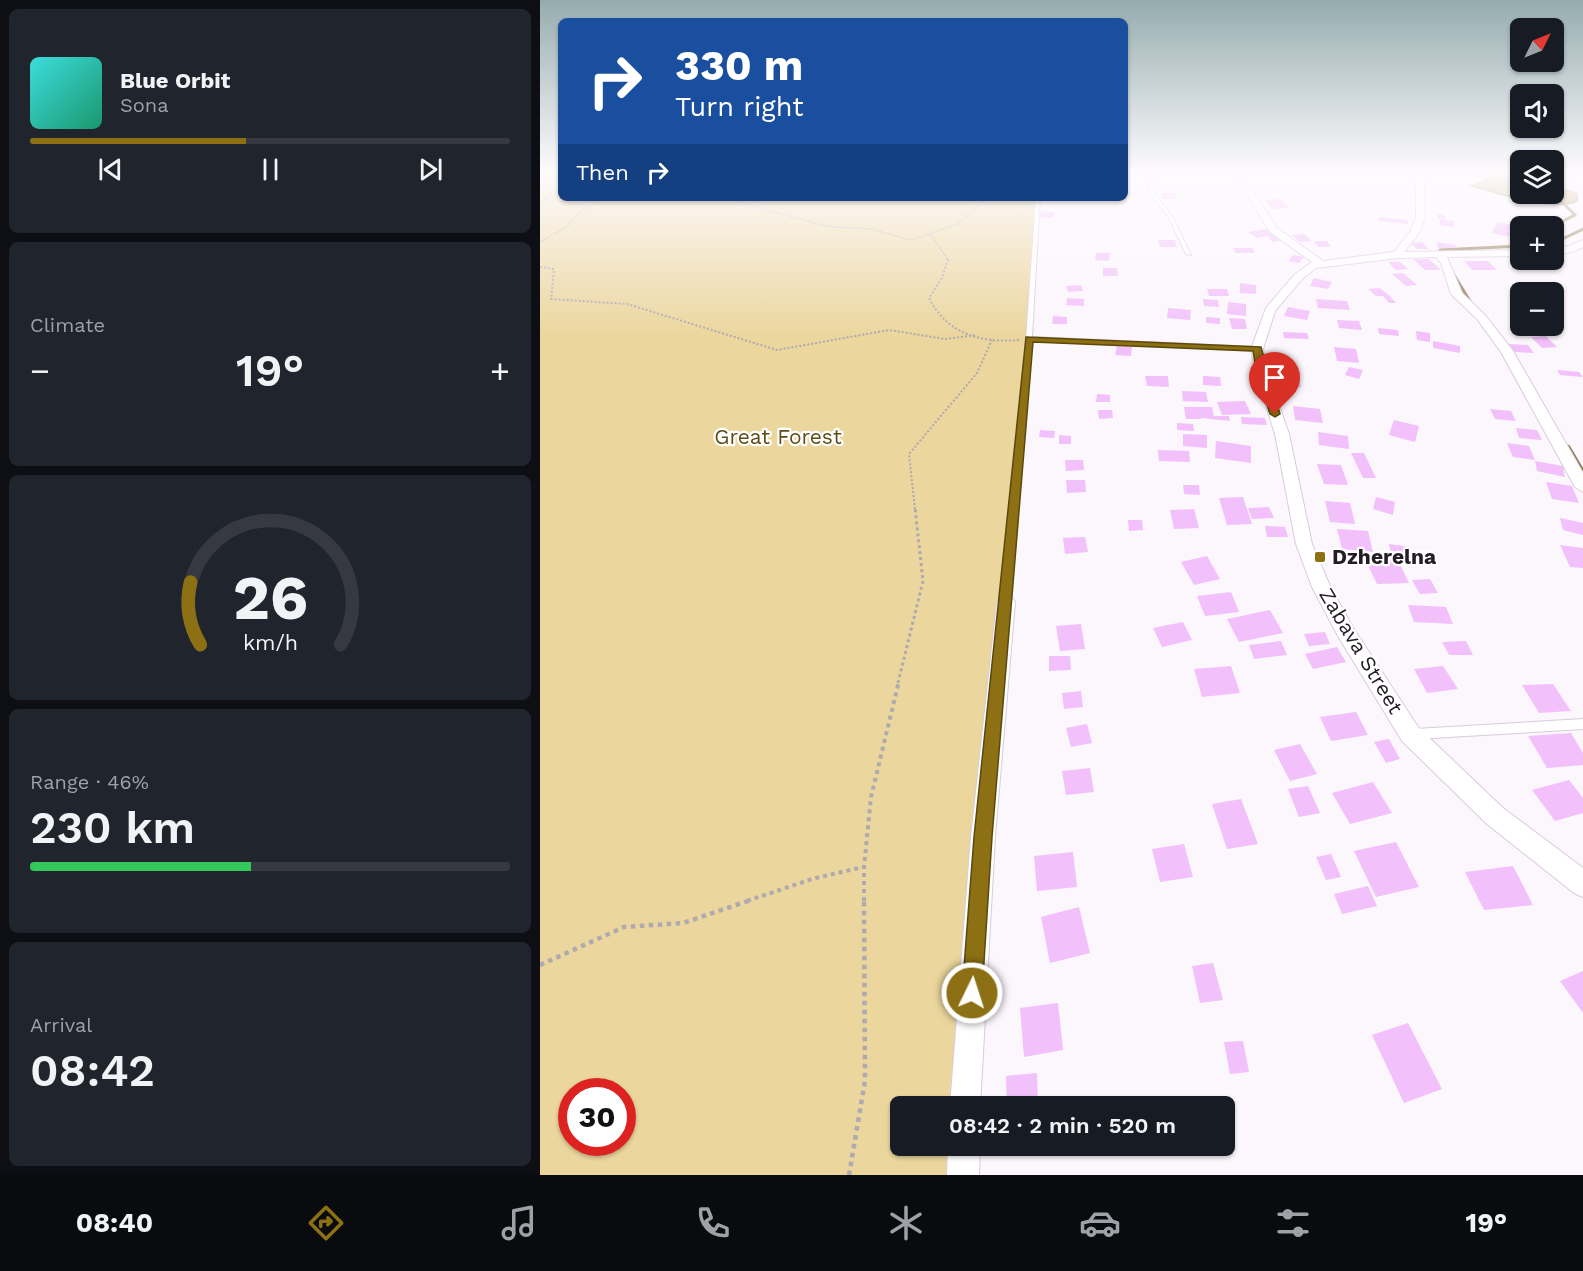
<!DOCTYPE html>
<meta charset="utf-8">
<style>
:root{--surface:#171b24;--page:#20242c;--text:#f1f3f6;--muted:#9ea1a6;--line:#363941;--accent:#8c7013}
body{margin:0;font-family:"Work Sans",sans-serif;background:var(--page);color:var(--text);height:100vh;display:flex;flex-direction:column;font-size:22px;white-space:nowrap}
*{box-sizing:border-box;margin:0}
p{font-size:20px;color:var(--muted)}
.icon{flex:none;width:33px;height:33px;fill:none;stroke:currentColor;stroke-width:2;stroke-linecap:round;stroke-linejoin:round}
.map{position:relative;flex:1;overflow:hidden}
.sheet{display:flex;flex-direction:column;gap:9px;padding:9px;background:#0d0f14;width:540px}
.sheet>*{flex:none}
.guide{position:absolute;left:18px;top:18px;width:570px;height:183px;border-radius:9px;box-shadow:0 2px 4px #0004;background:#1a4fa0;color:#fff;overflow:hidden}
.needle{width:39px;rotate:47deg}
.buttons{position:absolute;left:970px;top:18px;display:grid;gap:12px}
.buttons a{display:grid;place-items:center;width:54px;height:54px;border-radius:9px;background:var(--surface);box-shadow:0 2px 4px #0004;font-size:30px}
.speed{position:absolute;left:18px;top:1078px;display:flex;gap:12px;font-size:30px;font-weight:700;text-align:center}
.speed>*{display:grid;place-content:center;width:78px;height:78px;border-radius:50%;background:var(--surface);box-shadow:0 2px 4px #0004;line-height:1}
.speed .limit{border:9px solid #d22;background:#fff;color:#111}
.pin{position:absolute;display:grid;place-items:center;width:51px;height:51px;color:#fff;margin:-62px -26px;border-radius:50% 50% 50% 0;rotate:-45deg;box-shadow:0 0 6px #0007}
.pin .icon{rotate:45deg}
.me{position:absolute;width:66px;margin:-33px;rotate:4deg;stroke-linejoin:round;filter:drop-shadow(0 0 4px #0008)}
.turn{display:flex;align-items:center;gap:21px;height:126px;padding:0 18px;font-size:27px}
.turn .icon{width:78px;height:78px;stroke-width:2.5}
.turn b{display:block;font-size:42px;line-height:51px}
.then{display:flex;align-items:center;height:57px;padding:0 18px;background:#0003;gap:12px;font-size:22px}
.big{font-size:45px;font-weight:600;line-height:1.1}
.sheet .widget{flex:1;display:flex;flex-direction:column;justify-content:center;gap:9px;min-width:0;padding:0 21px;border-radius:9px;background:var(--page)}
.sheet .dial{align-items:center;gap:0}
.dial svg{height:156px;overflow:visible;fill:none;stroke:var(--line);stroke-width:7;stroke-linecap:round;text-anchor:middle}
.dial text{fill:var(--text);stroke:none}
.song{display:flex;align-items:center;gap:18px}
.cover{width:72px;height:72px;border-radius:9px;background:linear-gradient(135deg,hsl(180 70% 55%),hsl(160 70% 35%))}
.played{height:6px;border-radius:3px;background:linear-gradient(90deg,var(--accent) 45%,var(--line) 45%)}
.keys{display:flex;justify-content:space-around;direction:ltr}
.heat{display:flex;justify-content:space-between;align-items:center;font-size:33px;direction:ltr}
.charge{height:9px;border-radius:4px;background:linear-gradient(90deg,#34c759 46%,var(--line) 0)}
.trip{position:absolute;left:350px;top:1096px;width:345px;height:60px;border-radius:9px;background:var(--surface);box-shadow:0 2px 4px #0004;font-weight:600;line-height:60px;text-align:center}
.tabs{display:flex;height:96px;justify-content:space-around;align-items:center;background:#090b0e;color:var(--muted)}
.tabs .icon{width:42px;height:42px}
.tabs .on{color:var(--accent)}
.tabs b{font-size:27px;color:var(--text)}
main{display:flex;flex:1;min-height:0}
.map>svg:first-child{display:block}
.green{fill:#ebd69d;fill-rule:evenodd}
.water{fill:#b9a05a;stroke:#8c794a;stroke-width:1.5}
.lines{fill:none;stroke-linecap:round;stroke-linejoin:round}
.stream-far1{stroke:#8c794a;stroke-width:3}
.stream{stroke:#8c794a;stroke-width:4.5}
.building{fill:#f2c0fa}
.service-casing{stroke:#d9cbdc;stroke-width:2}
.minor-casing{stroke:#d9cbdc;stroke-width:2}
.path-far4{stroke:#afa9b0;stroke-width:1.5;stroke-dasharray:1.5 1.5;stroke-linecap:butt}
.path-far3{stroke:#afa9b0;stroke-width:2;stroke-dasharray:2 2;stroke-linecap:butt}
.path-far2{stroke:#afa9b0;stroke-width:3;stroke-dasharray:3 3;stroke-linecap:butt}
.path-far1{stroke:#afa9b0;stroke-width:4;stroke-dasharray:4 4;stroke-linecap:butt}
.path{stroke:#afa9b0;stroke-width:4.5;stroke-dasharray:4.5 4.5;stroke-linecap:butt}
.service{fill:#fff;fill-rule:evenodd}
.minor{fill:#fff;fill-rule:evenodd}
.route{fill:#8c7013;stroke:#5b490c;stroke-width:1.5}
.poi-dot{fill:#8c7013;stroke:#fff;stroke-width:2}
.labels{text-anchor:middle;stroke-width:4.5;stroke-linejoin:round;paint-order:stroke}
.park-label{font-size:21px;fill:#5d4c15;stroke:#fff}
.poi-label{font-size:21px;font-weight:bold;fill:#231e24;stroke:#fff;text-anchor:start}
.street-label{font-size:21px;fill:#231e24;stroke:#fff}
</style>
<main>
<section class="sheet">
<div class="widget">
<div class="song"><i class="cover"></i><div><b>Blue Orbit</b><p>Sona</p></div></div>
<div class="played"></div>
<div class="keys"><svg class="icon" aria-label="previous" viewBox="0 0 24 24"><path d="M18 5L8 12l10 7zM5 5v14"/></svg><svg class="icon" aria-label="pause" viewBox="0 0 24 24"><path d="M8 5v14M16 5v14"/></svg><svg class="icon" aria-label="next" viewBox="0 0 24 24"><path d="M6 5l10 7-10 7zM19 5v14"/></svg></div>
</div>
<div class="widget"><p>Climate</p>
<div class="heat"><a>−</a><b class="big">19°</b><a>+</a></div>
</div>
<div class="widget dial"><svg viewBox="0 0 100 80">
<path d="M14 69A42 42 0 1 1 86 69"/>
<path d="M14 69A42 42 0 0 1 9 37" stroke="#8c7013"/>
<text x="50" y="56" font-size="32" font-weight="700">26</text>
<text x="50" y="72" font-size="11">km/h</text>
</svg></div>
<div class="widget"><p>Range · 46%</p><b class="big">230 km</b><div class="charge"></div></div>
<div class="widget"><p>Arrival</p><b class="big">08:42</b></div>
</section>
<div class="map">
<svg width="1043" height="1175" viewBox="0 0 1043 1175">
<rect width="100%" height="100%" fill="#fcf6fd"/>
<path class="green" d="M 0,173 L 21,173 L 21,198 L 496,198 L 483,390 L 425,1107 L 360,1107 L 360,1146 L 422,1146 L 420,1175 L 0,1175 ZM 32,1092 L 82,1092 L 82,1143 L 32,1143 Z"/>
<path class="water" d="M 963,173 L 981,174 L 981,194 L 1014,194 L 1014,186 L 1030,190 L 1037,195 L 1037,201 C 1012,212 959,193 931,186 L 945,181 L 948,177 Z"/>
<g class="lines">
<path class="stream-far1" d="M 1013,226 L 1035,215 L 1022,202
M 1014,243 L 1043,229
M 904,257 L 900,250 L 981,246
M 911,270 L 931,303"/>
<path class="stream" d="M 1028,447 L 1043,472"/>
</g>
<path class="building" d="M 620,193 L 634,193 L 637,199 L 622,199 Z
M 741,199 L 749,208 L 732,209 L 724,200 Z
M 502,211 L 515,212 L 512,218 L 499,217 Z
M 898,214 L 906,216 L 904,220 L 914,221 L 914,227 L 900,225 L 900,219 L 897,218 Z
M 839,217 L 867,220 L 868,224 L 839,221 Z
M 957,222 L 973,225 L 969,237 L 952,233 Z
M 725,229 L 737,236 L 742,240 L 733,242 L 727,236 L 717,238 L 708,232 Z
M 764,234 L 772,241 L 760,242 L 752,235 Z
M 618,240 L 635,240 L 637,247 L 620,247 Z
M 774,241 L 787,241 L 791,247 L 778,247 Z
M 882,242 L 889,249 L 877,249 L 870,243 Z
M 896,242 L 916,245 L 917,248 L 898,248 Z
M 693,248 L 712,248 L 715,253 L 696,253 Z
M 556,253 L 570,253 L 569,261 L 555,260 Z
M 753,255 L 764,257 L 759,263 L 748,261 Z
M 1014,257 L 1025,262 L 1008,264 L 1001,260 L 1014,260 Z
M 873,259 L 889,259 L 901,270 L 885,270 Z
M 924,261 L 948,261 L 957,270 L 932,270 Z
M 848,262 L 860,262 L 868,269 L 856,270 Z
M 563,268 L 577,268 L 578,276 L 563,276 Z
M 863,273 L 877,285 L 866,286 L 852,274 Z
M 774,278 L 792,282 L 788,289 L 770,286 Z
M 700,283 L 716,285 L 716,294 L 700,293 Z
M 541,285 L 543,291 L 528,292 L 526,286 Z
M 840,288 L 850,296 L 856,303 L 849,303 L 843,296 L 836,296 L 828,289 Z
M 667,289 L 687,289 L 689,296 L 669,296 Z
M 527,298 L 544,299 L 544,306 L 526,305 Z
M 663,299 L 678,300 L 679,307 L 664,306 Z
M 776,299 L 807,301 L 810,310 L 778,308 Z
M 688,302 L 706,304 L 706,316 L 687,314 Z
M 748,307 L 770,311 L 767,320 L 744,316 Z
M 628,308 L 651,310 L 650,320 L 627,318 Z
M 513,316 L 527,317 L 527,324 L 512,324 Z
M 666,317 L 680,318 L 680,324 L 666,323 Z
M 689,318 L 705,319 L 707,329 L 692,329 Z
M 797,320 L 819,321 L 822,330 L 799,328 Z
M 838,328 L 858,330 L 859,336 L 839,334 Z
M 876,331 L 890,333 L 890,342 L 877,340 Z
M 743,332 L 767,333 L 769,339 L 744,338 Z
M 1006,336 L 1017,347 L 1002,348 L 991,337 Z
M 893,341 L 920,346 L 920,353 L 893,348 Z
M 969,344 L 988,345 L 994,353 L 975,352 Z
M 577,346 L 592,347 L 591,356 L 575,355 Z
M 794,347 L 816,349 L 819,363 L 797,361 Z
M 809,367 L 823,370 L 819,379 L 805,375 Z
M 1017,370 L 1039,372 L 1043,377 L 1020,375 Z
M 605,376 L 628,376 L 629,387 L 607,386 Z
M 663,376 L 680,377 L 681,386 L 663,385 Z
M 743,377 L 759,378 L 761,387 L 745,386 Z
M 642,391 L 666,392 L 668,402 L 643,401 Z
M 557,394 L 570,395 L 570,402 L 556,402 Z
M 705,401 L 711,414 L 682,415 L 677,402 Z
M 753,406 L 780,409 L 783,423 L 755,420 Z
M 644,407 L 672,407 L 674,416 L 689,416 L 690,421 L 661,418 L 660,409 L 661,419 L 646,419 Z
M 950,409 L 971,411 L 976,421 L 955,419 Z
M 558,410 L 572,410 L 573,418 L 559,419 Z
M 701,417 L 725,418 L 727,425 L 702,424 Z
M 854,420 L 879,426 L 875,442 L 849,435 Z
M 637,423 L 653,424 L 654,431 L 637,430 Z
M 976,428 L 997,430 L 1002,440 L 979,438 Z
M 500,430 L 515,431 L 514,438 L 499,437 Z
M 778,432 L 808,436 L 809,449 L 779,445 Z
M 643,434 L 667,435 L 667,448 L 643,446 Z
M 519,435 L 531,436 L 531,444 L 519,444 Z
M 676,441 L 711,446 L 711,463 L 675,458 Z
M 967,443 L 989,446 L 995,460 L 973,457 Z
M 618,450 L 649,451 L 650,462 L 619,461 Z
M 811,453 L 824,453 L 836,478 L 823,478 Z
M 525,460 L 543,460 L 544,470 L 526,471 Z
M 995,461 L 1023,466 L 1025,477 L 997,471 Z
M 777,464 L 801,465 L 808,485 L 784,484 Z
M 526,480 L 545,480 L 546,492 L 527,493 Z
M 1006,482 L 1032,486 L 1039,503 L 1012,499 Z
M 643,485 L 659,485 L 660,495 L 644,494 Z
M 703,497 L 712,524 L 687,525 L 679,498 Z
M 836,497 L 855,502 L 853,515 L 833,509 Z
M 785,501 L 810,503 L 815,524 L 790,522 Z
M 729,507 L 734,518 L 712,519 L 708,508 Z
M 654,509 L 659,528 L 634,529 L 630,510 Z
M 1020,518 L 1043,523 L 1043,535 L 1023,530 Z
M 588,520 L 602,520 L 603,530 L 589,531 Z
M 725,526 L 745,527 L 748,537 L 727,537 Z
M 797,529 L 828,531 L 833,552 L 802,549 Z
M 545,537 L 548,552 L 525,554 L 523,538 Z
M 849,544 L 870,547 L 873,558 L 851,555 Z
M 1020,545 L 1043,548 L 1043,568 L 1030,567 Z
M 667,556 L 680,579 L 654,585 L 641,562 Z
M 858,560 L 869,583 L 837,584 L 826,561 Z
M 890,579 L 898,593 L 880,594 L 872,580 Z
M 691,592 L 699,612 L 665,616 L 657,596 Z
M 868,605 L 906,607 L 913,624 L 874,622 Z
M 730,610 L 743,633 L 699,642 L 687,619 Z
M 643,622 L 652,640 L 622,647 L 613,628 Z
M 541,624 L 545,649 L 520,651 L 516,626 Z
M 785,632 L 790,644 L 769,646 L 764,634 Z
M 741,641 L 747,655 L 714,659 L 709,645 Z
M 926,641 L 933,655 L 909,655 L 902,642 Z
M 797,647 L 806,662 L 773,669 L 765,654 Z
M 509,656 L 530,656 L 531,670 L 509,671 Z
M 691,666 L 700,693 L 662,697 L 654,669 Z
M 903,666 L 918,689 L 887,693 L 874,669 Z
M 1013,684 L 1031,711 L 999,713 L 982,685 Z
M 541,691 L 543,707 L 524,709 L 522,693 Z
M 816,712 L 828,735 L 791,741 L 780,717 Z
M 547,724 L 552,743 L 531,747 L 526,728 Z
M 1031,733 L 1043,753 L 1043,765 L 1007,768 L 988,736 Z
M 849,739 L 860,759 L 846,763 L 834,742 Z
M 760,744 L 777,774 L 750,781 L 734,750 Z
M 550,768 L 554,792 L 526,795 L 522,771 Z
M 1029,780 L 1043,798 L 1043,813 L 1015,821 L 992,790 Z
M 833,782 L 852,813 L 810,824 L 792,793 Z
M 768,786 L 780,813 L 759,817 L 748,789 Z
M 701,799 L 718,844 L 687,849 L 672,804 Z
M 856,842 L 879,887 L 836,897 L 814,851 Z
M 644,844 L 653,877 L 620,882 L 612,849 Z
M 533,852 L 537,887 L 497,891 L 494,856 Z
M 791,854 L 801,877 L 786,880 L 776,857 Z
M 973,866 L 993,905 L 944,910 L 925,872 Z
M 828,886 L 837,906 L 802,914 L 794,894 Z
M 539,907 L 550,953 L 510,963 L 501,917 Z
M 673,963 L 683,1000 L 660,1003 L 652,966 Z
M 1043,971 L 1043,1013 L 1020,981 Z
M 518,1003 L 523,1050 L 484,1057 L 480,1008 Z
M 868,1023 L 902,1089 L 864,1103 L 832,1035 Z
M 703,1041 L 709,1072 L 690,1074 L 684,1042 Z
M 497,1073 L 498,1106 L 467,1107 L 466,1076 Z"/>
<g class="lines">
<defs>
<path id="service" d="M 607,173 L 611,173 L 614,194 L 632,216 L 651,255 L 646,254 L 628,216 L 610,194 Z
M 1014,182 L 1043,192 L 1043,194 L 1014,184 Z
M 496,198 L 500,198 L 492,337 L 717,347 L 720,349 L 717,351 L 492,341 L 471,602 L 469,605 L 463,605 L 461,602 L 486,339 Z
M 1043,719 L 1043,729 L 875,739 L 871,737 L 870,734 L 871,731 L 875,729 Z"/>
<path id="minor" d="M 688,173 L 696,173 L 712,190 L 737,228 L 783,261 L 854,252 L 870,232 L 876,218 L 876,177 L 883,173 L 894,173 L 884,178 L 885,218 L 879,233 L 864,252 L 981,250 L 981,256 L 907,257 L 922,293 L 945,315 L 973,351 L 1043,473 L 1043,492 L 1035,487 L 961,352 L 937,319 L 911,294 L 901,263 L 896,257 L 858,258 L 776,268 L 762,279 L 735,311 L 723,349 L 728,374 L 749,434 L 772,544 L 790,586 L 812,626 L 878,727 L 963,808 L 1043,868 L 1043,897 L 1034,893 L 947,824 L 862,741 L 798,636 L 772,587 L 756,544 L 735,434 L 716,374 L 711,349 L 726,308 L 754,275 L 772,262 L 730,232 L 706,193 Z
M 1043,240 L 1043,247 L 1032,252 L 1014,255 L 1014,249 L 1026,247 Z
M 466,595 L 472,597 L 475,602 L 455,837 L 440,1107 L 410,1107 L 431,837 L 457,602 L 460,597 Z
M 408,1146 L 440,1146 L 439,1175 L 407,1175 Z"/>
</defs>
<use href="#service" class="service-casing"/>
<use href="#minor" class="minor-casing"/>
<path class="path-far4" d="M 0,178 L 6,173
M 191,198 L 229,211 L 291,227 L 332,229 L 371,240 L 418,224 L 446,198
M 0,204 L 21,185
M 391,235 L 409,261
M 0,242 L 25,228 L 45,208 L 66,198"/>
<path class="path-far3" d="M 408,259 L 402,278 L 389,298 C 407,334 440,343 479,340
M 0,267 L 14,269 L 11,299 L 87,304 L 237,350 L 349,330 L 405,339 L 437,335
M 375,509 L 369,454 L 437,373 L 452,340"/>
<path class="path-far2" d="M 358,683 L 383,581 L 375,508"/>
<path class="path-far1" d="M 207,901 L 272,879 L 323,867
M 324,901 L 324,867 L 331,797 L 359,681"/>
<path class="path" d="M 0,965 L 84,927 L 143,923 L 211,900
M 309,1175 L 325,1081 L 324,900"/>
<use href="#service" class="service"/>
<use href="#minor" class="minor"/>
</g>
<linearGradient id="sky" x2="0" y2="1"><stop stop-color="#95acaf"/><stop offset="0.51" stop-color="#fefbfe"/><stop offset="1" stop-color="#fefbfe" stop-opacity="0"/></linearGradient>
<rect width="1043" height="337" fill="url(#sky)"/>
<path class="route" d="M 486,337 L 721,347 L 740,414 L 735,417 L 730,414 L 717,374 L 713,351 L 493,342 L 452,837 L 442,993 L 439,1001 L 432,1004 L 425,1001 L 422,993 L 434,837 Z"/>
<rect class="poi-dot" x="774" y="551" width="12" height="12" rx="3"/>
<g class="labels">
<g class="park-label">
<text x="238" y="444">Great Forest</text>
</g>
<g class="poi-label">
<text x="792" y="564">Dzherelna</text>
</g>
<g class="street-label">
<text transform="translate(821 651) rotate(59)" y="7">Zabava Street</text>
</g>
</g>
</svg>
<div class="buttons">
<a><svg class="needle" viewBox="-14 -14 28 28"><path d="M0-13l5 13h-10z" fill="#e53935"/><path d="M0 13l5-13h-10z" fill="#9ea1a6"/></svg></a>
<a><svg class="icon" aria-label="sound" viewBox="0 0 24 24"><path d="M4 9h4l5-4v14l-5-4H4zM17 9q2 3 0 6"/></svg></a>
<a><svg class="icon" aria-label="layers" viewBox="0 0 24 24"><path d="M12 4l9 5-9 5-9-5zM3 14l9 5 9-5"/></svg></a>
<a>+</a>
<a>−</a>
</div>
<div class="speed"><div class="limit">30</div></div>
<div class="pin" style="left:735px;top:414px;background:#d93025"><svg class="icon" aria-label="arrive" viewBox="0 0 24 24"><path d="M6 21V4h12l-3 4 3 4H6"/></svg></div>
<svg class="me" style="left:432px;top:993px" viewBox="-20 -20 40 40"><circle r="17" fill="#8c7013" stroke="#fff" stroke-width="3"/><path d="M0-11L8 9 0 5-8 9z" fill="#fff"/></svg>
<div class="trip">08:42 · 2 min · 520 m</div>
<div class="guide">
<div class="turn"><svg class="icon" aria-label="right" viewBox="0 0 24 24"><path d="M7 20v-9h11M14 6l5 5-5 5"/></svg><div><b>330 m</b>Turn right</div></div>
<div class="then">Then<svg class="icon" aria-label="right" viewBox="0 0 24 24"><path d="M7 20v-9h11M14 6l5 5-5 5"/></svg></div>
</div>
</div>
</main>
<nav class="tabs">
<b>08:40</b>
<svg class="icon on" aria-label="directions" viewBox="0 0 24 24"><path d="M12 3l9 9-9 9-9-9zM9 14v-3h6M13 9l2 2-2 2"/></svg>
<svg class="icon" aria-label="music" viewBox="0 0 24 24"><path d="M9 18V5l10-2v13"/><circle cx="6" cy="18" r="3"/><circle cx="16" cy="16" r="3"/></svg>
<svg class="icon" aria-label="phone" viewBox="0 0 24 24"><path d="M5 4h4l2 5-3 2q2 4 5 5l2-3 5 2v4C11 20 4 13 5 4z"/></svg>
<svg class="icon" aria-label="climate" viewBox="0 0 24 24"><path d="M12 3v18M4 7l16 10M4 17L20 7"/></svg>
<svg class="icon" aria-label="car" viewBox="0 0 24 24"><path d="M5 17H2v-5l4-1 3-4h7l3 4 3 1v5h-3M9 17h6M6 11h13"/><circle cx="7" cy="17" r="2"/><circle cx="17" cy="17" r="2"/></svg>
<svg class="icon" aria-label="filters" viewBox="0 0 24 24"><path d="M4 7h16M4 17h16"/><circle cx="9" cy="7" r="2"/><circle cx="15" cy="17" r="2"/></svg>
<b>19°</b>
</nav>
